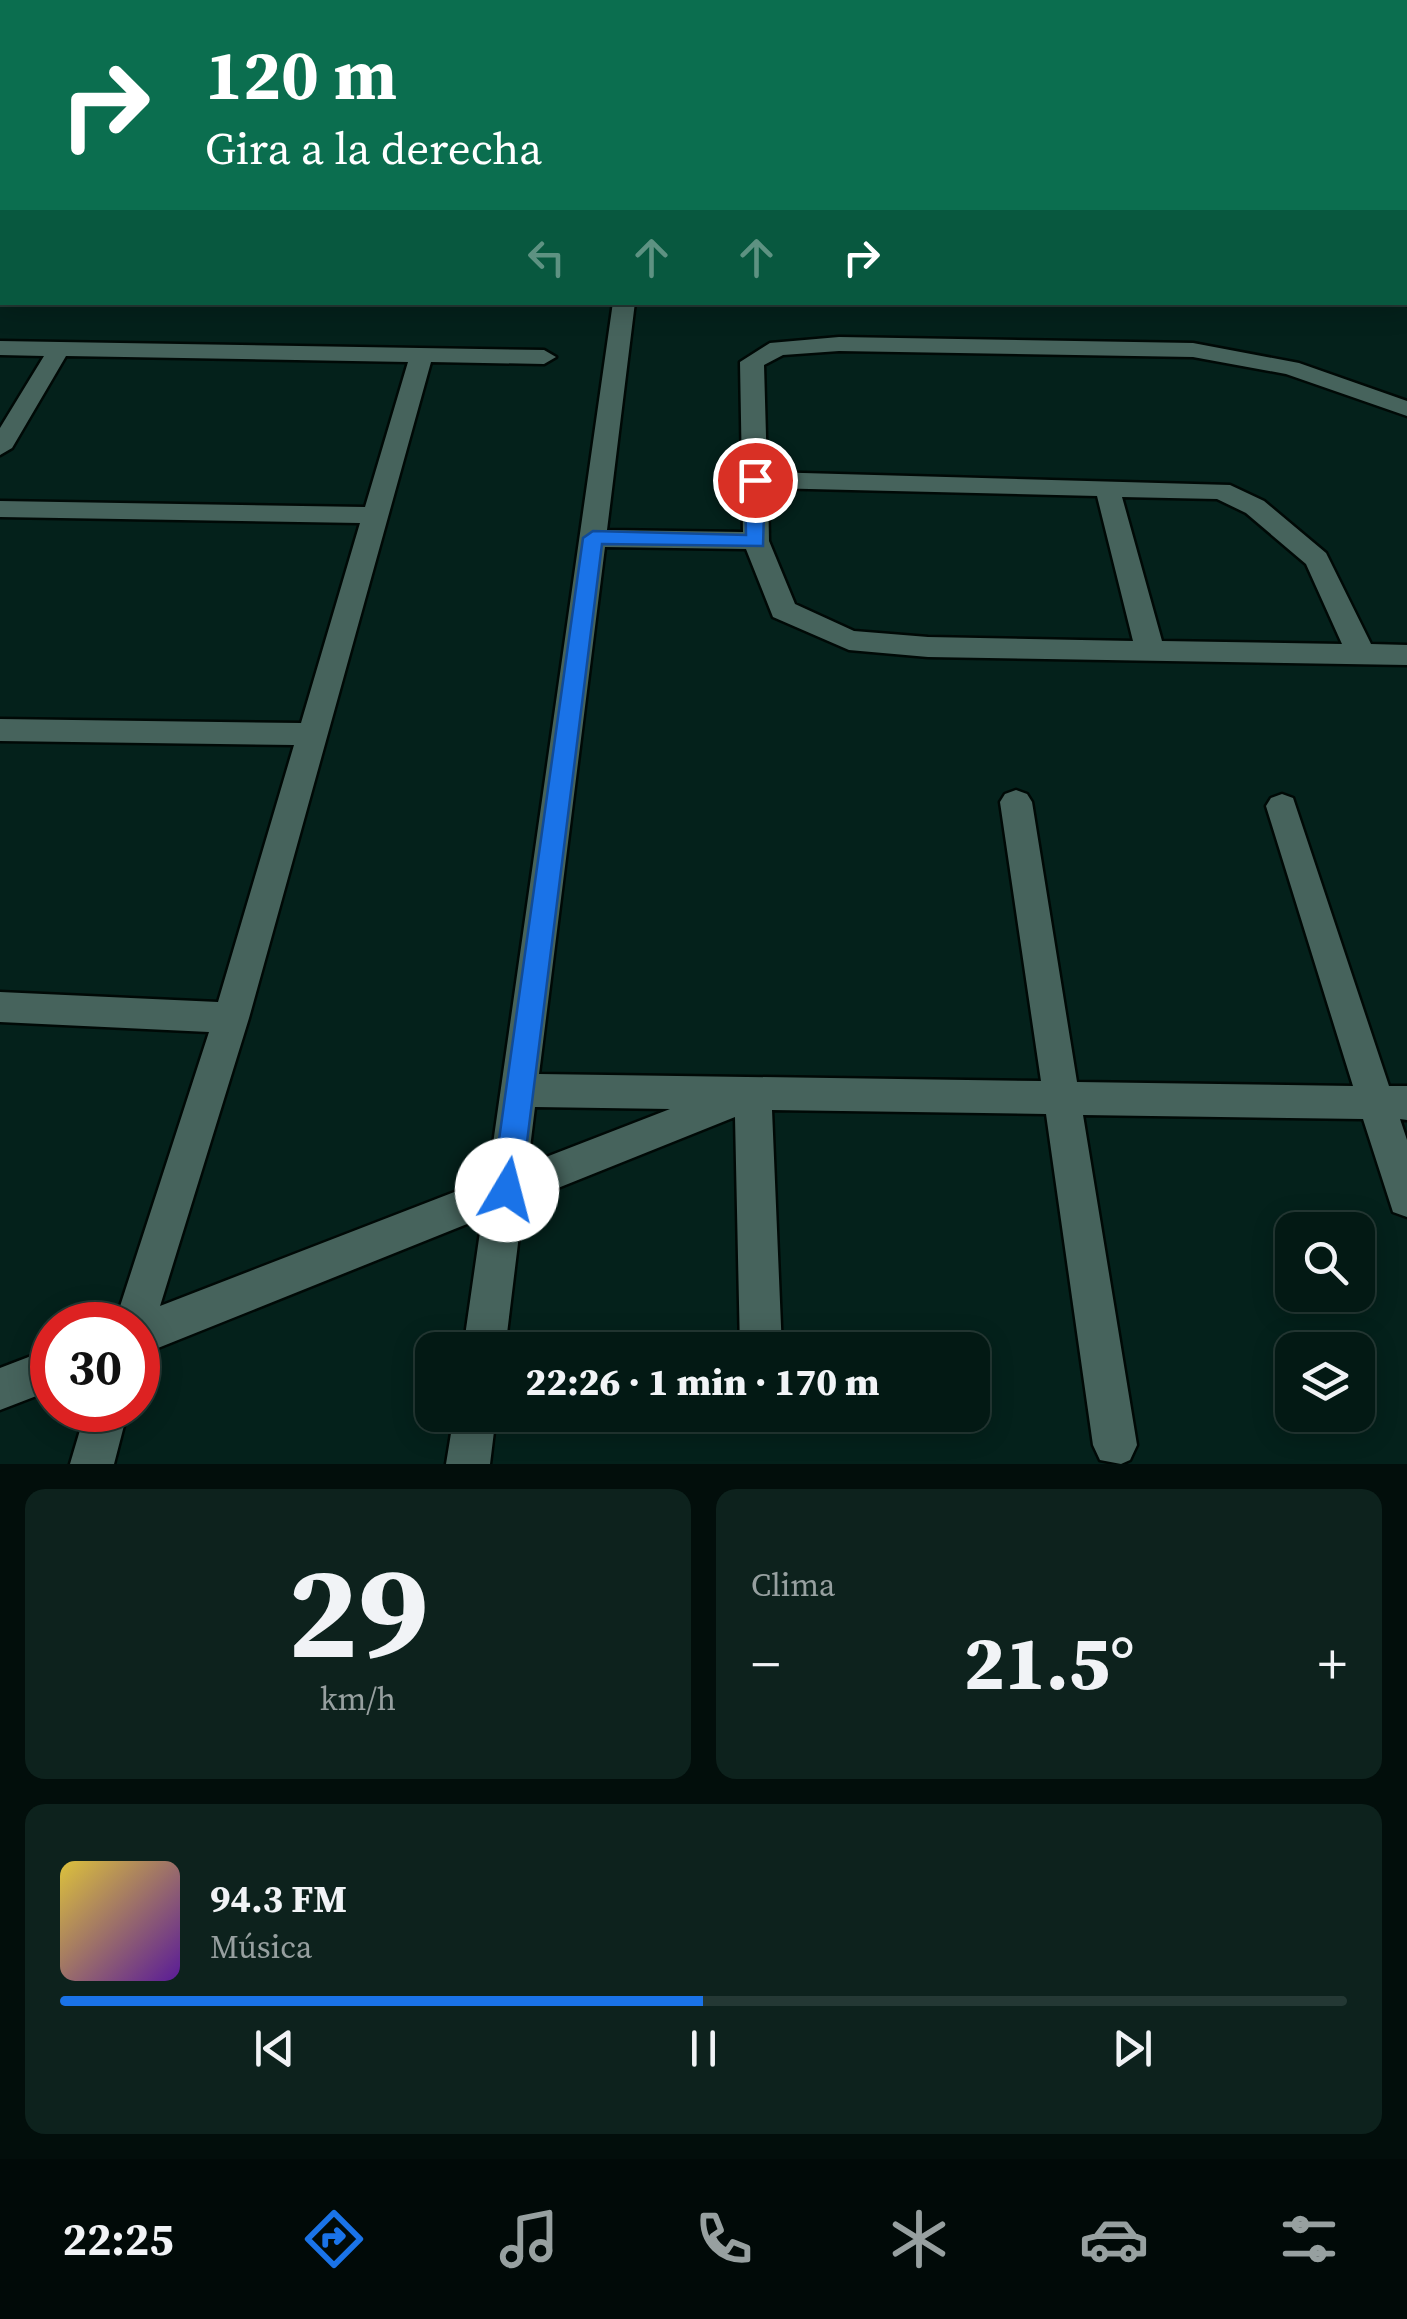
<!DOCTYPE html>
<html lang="es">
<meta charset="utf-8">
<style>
:root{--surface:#031914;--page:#0d221d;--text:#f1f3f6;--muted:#97a0a0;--line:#243834;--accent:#1a73e8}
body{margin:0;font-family:"Source Serif 4",serif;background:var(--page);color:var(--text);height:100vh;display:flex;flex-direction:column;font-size:38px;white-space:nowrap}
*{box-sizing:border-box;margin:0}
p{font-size:32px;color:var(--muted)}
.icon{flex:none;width:55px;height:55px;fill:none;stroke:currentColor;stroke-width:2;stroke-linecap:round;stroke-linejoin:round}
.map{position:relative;height:1464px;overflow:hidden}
.panel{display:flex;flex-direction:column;gap:25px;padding:25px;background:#020e0b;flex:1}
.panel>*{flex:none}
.guide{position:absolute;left:0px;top:0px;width:1408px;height:305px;box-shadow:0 5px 25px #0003,0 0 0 2px var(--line);background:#0b6e4f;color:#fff;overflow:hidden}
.tools{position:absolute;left:1275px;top:1212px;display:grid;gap:20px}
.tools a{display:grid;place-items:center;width:100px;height:100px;border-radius:20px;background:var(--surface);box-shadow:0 5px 25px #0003,0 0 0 2px var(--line);font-size:50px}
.speed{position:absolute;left:30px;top:1302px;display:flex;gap:20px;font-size:50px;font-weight:700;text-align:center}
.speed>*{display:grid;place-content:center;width:130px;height:130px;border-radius:50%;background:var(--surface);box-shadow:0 5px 25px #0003,0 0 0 2px var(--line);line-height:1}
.speed .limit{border:15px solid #d22;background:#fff;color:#111}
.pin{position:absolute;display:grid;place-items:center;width:85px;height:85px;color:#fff;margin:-42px;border:5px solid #fff;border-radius:50%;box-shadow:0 2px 10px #0007}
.me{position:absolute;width:110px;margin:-55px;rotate:8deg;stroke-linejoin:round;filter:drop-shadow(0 0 8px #0008)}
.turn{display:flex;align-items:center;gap:35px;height:210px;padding:0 40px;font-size:45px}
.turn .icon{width:130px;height:130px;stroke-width:2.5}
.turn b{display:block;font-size:70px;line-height:85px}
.lanes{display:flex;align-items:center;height:95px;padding:0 40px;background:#0003;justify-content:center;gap:50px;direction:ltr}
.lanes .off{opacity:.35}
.big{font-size:75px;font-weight:800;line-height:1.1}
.panel .tile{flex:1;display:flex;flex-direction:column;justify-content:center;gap:15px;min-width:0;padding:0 35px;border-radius:20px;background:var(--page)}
.panel .dial{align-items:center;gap:0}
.dial b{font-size:130px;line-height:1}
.song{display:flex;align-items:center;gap:30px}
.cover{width:120px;height:120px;border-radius:15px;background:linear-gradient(135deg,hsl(50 70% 55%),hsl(270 70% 35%))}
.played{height:10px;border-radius:5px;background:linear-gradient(90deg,var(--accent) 50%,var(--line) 50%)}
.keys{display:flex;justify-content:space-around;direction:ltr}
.heat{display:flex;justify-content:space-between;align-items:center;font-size:55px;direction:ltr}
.panel .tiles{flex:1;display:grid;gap:25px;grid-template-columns:1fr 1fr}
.tile:last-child{grid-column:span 2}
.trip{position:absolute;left:415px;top:1332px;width:575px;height:100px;border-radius:20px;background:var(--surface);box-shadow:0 5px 25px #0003,0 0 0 2px var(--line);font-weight:800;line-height:100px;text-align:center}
.menu{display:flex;height:160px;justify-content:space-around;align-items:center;background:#010a08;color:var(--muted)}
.menu .icon{width:70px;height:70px}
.menu .current{color:var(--accent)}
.menu b{font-size:45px;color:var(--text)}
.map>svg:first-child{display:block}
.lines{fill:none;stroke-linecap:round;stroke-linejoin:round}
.minor-casing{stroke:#000906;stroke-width:5}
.minor{fill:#46635c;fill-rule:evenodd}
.route{fill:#1a73e8;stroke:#114b97;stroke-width:2.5}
</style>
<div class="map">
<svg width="1407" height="1464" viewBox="0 0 1407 1464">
<rect width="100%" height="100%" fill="#04211b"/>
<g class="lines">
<defs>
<path id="minor" d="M 1242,0 L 1300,0 L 1301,2 L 1241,2 Z
M 1405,12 L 1407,12 L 1407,22 L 1405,22 Z
M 1405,72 L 1407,72 L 1407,82 L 1405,82 Z
M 2,118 L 2,133 L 0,134 L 0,119 Z
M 0,230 L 2,230 L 2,242 L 0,242 Z
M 1405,266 L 1407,266 L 1407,278 L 1405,278 Z
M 1405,290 L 1407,291 L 1407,305 L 1399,302 L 1405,302 Z
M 613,302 L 635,302 L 607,530 L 743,532 L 740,362 L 770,343 L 839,337 L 1193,343 L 1299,363 L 1407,401 L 1407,416 L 1286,374 L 1193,357 L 839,351 L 783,355 L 764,365 L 767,472 L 1230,485 L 1264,501 L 1326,553 L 1371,644 L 1407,645 L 1407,665 L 928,657 L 849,650 L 773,617 L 746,549 L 605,547 L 539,1074 L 1041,1081 L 1000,802 L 1005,794 L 1016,790 L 1027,794 L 1032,802 L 1077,1082 L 1353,1086 L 1266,806 L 1271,798 L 1282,794 L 1293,798 L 1389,1086 L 1407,1086 L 1407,1120 L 1400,1119 L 1407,1140 L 1407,1217 L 1393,1212 L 1363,1119 L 1083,1115 L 1137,1445 L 1130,1460 L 1121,1464 L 1100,1460 L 1093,1445 L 1046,1114 L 772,1110 L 782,1350 L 740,1350 L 735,1117 L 523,1202 L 505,1350 L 463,1350 L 482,1218 L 138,1356 L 138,1325 L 114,1325 L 209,1032 L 0,1022 L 0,992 L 218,1002 L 294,745 L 0,741 L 0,719 L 301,723 L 360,523 L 0,517 L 0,501 L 365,507 L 408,362 L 66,356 L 12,448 L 0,455 L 0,428 L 44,356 L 0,355 L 0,341 L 544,350 L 556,357 L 544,364 L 431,362 L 249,1018 L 160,1306 L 488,1179 ZM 768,488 L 1097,496 L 1133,641 L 928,637 L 854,631 L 795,604 L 769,541 ZM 1122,497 L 1217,499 L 1246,513 L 1306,564 L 1342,644 L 1162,641 ZM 535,1107 L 670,1109 L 528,1164 Z
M 52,1348 L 52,1390 L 0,1410 L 0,1368 Z
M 86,1410 L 128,1410 L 114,1464 L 70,1464 Z
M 454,1415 L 496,1415 L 490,1464 L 446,1464 Z"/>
</defs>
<use href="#minor" class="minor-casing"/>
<use href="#minor" class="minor"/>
</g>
<path class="route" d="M 755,474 L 765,480 L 763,546 L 602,544 L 521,1190 L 517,1200 L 507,1204 L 496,1200 L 492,1190 L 583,538 L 593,531 L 746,535 L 745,480 Z"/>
</svg>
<div class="tools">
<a><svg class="icon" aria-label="search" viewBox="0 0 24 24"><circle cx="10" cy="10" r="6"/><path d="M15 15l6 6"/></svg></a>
<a><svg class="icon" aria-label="layers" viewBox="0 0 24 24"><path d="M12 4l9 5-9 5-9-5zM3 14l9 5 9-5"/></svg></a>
</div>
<div class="speed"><div class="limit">30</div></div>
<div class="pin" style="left:755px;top:480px;background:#d93025"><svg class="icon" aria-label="arrive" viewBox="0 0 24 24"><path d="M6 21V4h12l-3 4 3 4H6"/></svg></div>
<svg class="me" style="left:507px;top:1190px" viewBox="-20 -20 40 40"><circle r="19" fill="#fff"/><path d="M0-13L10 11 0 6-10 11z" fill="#1a73e8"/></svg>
<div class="trip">22:26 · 1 min · 170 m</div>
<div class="guide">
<div class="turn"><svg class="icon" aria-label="right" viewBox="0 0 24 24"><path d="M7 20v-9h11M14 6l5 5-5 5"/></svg><div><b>120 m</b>Gira a la derecha</div></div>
<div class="lanes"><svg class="icon off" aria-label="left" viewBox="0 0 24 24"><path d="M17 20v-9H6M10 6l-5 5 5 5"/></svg><svg class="icon off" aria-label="ahead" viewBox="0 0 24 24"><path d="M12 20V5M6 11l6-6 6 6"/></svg><svg class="icon off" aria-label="ahead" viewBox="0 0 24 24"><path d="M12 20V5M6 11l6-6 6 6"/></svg><svg class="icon" aria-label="right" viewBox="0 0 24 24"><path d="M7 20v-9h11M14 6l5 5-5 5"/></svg></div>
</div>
</div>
<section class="panel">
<div class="tiles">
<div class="tile dial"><b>29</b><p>km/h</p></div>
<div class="tile"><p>Clima</p>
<div class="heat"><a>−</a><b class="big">21.5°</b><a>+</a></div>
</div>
<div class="tile">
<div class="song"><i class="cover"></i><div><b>94.3 FM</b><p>Música</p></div></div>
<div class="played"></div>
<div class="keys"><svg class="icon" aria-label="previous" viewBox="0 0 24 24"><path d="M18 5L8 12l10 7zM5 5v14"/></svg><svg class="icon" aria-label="pause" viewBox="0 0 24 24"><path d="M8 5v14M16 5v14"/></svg><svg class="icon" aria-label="next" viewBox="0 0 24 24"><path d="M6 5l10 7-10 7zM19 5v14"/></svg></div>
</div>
</div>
</section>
<nav class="menu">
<b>22:25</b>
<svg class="icon current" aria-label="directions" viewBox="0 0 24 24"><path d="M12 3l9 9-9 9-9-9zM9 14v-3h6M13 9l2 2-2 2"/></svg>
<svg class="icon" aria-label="music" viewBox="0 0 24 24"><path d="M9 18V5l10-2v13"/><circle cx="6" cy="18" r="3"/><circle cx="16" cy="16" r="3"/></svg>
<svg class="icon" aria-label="phone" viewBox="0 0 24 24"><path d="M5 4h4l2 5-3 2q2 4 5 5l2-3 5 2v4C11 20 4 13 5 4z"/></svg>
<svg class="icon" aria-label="climate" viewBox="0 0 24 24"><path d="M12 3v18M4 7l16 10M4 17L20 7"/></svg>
<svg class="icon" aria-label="car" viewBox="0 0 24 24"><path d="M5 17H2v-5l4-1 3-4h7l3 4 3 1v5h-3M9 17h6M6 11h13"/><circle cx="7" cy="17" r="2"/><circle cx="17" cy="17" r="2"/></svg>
<svg class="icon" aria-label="filters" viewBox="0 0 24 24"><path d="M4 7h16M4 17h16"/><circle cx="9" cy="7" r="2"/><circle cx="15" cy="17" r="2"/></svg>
</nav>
